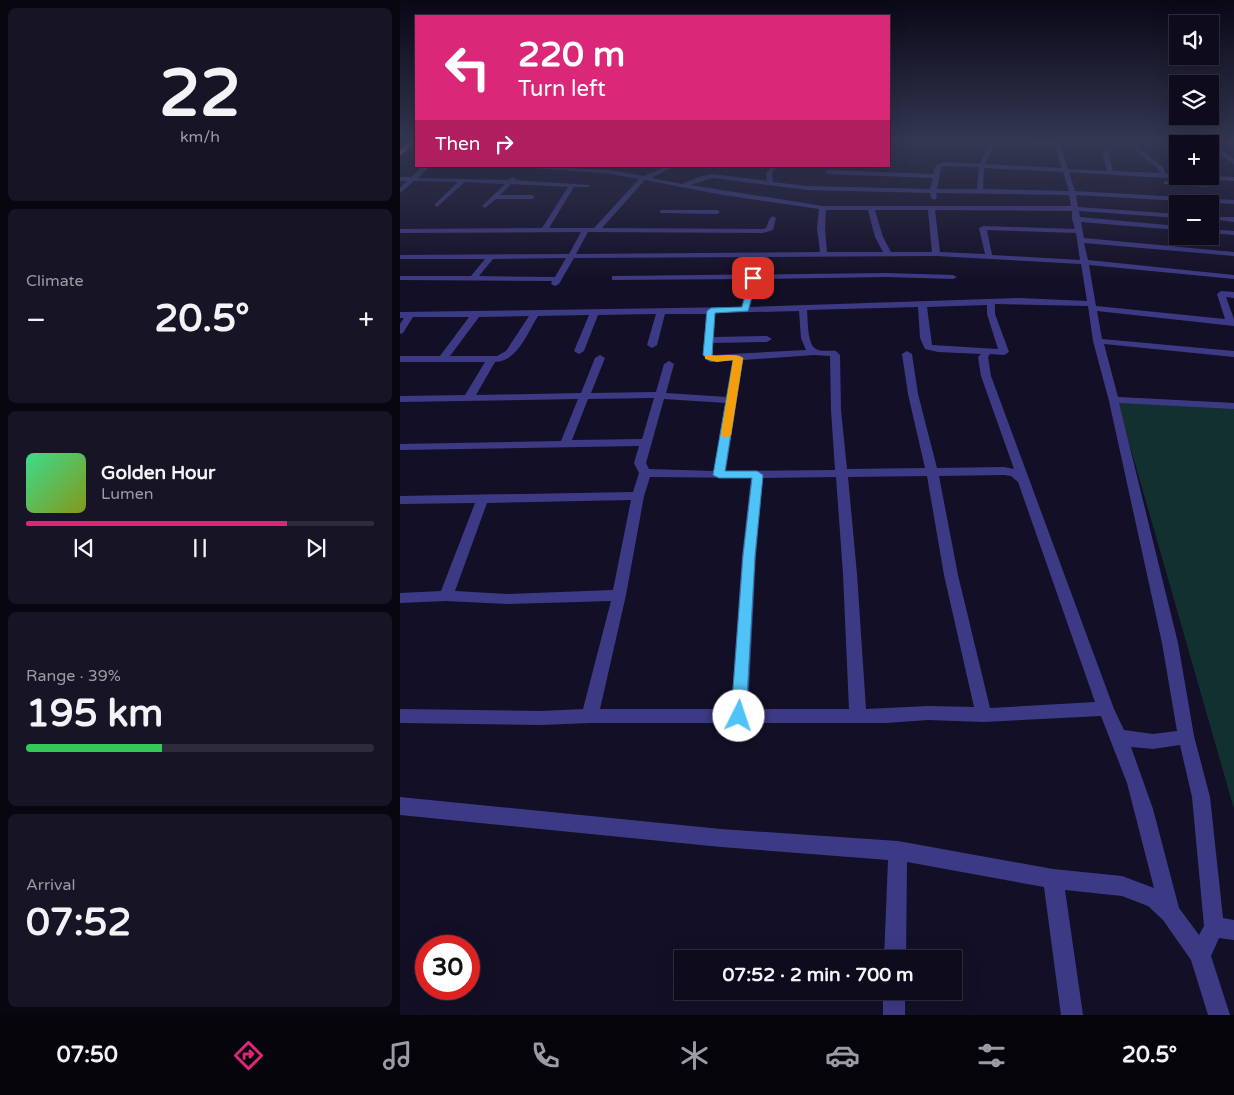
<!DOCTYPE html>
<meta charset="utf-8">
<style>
:root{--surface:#0e0b1c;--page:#171425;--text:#f1f3f6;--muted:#9b9ba3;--line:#2e2b3b;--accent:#db2777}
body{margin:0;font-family:"Varela Round",sans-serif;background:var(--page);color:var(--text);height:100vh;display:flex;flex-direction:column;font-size:19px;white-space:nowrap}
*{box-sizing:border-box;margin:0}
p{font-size:16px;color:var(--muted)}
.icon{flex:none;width:28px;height:28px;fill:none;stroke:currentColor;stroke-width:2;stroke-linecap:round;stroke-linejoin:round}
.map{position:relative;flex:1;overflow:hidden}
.details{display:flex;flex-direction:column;gap:8px;padding:8px;background:#08060f;width:400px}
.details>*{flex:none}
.banner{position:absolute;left:15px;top:15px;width:475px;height:152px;border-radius:0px;box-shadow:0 5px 20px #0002,0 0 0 1px var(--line);background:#db2777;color:#fff;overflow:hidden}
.fabs{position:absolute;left:769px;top:15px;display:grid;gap:10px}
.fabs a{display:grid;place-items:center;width:50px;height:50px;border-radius:0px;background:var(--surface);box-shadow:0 5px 20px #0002,0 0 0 1px var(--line);font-size:25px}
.speed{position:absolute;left:15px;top:935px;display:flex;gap:10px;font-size:25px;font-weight:700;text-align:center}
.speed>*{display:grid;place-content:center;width:65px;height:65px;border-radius:50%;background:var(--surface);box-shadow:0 5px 20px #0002,0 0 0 1px var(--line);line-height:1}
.speed .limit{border:8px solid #d22;background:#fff;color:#111}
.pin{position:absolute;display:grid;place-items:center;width:42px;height:42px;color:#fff;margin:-21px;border-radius:10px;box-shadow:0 2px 8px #0006}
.me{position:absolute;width:55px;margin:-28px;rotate:4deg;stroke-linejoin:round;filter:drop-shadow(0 0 4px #0008)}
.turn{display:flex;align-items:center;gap:18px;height:105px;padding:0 20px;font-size:22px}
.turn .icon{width:65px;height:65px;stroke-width:2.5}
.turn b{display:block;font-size:35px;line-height:42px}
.then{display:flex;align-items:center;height:48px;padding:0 20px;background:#0003;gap:10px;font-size:19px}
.big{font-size:38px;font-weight:700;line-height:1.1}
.details .tile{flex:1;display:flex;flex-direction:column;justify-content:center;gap:8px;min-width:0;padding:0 18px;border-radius:8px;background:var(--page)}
.details .dial{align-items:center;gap:0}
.dial b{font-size:65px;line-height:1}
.song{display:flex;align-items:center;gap:15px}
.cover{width:60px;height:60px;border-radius:8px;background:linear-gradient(135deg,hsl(150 70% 55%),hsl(70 70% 35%))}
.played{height:5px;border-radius:2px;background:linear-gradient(90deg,var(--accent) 75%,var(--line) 75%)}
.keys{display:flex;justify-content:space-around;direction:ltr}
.heat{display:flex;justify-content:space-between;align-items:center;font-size:28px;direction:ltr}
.charge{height:8px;border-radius:4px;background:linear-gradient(90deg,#34c759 39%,var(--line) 0)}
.trip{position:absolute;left:274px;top:950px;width:288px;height:50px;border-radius:0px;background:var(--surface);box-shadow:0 5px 20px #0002,0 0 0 1px var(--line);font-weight:700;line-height:50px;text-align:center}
.tab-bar{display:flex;height:80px;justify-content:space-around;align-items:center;background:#06040b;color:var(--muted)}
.tab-bar .icon{width:35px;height:35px}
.tab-bar .current{color:var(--accent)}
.tab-bar b{font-size:22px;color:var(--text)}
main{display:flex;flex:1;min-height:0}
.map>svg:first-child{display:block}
.green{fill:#12302f}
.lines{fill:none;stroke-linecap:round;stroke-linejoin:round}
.minor{fill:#3d3a85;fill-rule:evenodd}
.highway{fill:#ff4fa3;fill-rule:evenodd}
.route{fill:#4fc3f7;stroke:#337fa1}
.slow{fill:#f59e0b}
</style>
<main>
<section class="details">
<div class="tile dial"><b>22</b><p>km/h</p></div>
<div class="tile"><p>Climate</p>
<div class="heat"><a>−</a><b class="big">20.5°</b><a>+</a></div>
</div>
<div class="tile">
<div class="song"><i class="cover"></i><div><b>Golden Hour</b><p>Lumen</p></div></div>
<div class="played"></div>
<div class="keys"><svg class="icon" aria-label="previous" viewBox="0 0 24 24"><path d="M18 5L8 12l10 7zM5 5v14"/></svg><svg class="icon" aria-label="pause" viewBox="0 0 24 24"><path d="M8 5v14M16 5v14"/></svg><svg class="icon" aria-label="next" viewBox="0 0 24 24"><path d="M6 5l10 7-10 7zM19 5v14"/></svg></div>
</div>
<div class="tile"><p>Range · 39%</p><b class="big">195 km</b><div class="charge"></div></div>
<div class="tile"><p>Arrival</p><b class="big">07:52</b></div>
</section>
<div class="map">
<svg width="834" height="1015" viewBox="0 0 834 1015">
<rect width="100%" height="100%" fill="#130f26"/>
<path class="green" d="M 716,397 L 834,403 L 834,809 Z"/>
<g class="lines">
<path class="minor" d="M 591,140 L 654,142 L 653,140 L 659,140 L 668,169 L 707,171 L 702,152 L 705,150 L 708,152 L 713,171 L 760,173 L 758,169 L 734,149 L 736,146 L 763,167 L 766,174 L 781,176 L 764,178 L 669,172 L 675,191 L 834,200 L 834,204 L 676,195 L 678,207 L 778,214 L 778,218 L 679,211 L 680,217 L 778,226 L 778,230 L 681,222 L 684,238 L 834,252 L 834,256 L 684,243 L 688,260 L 834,275 L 834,279 L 689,265 L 696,306 L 825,319 L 817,294 L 821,291 L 834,292 L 834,298 L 826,297 L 834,319 L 834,326 L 697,311 L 702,339 L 834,351 L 834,357 L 704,344 L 718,397 L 834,403 L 834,409 L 719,403 L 778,643 L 794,736 L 810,797 L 823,918 L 834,920 L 834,940 L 819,938 L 811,956 L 830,1015 L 808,1015 L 791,960 L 763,920 L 748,906 L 722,896 L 665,890 L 683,1015 L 661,1015 L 644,887 L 507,862 L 506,959 L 484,959 L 488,860 L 321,847 L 0,815 L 0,797 L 321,829 L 498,841 L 653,869 L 722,876 L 754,888 L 727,783 L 701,716 L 584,722 L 528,720 L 486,723 L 190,723 L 141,725 L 0,723 L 0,709 L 141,711 L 183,709 L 211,601 L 107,604 L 46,601 L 0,603 L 0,593 L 41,591 L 75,503 L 0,504 L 0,496 L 233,492 L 239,473 L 234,463 L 239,446 L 0,450 L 0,444 L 161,441 L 178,399 L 0,402 L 0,396 L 65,395 L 85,362 L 0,362 L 0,356 L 40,356 L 69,317 L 13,317 L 3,333 L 0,334 L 0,324 L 4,318 L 0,318 L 0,312 L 341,307 L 349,279 L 212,280 L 212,276 L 215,276 L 487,273 L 553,275 L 557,277 L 553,279 L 487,277 L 357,279 L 350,307 L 620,298 L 687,301 L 681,264 L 536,256 L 174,258 L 159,284 L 155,286 L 151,284 L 152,281 L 0,280 L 0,276 L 71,276 L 85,259 L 0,259 L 0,255 L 169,254 L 181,232 L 0,233 L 0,229 L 142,228 L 168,187 L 111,184 L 100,195 L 132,195 L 135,197 L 132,199 L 96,199 L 85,208 L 82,206 L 83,205 L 105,184 L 65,182 L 37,207 L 35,206 L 35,204 L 58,182 L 14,181 L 0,193 L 0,188 L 7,181 L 0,181 L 0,177 L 11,177 L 23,166 L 30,166 L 18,178 L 108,180 L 113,177 L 116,179 L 115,180 L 189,185 L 189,187 L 174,187 L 149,228 L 194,228 L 239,179 L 210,174 L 113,166 L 210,170 L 244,176 L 267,166 L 275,166 L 251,178 L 282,184 L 302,176 L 313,174 L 367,181 L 366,173 L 372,166 L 378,166 L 372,173 L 373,182 L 407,186 L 530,189 L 533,178 L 428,174 L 425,172 L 428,170 L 533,174 L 536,165 L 545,162 L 580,164 ZM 597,140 L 655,146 L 662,168 L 585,164 ZM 545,166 L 579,167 L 577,189 L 537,189 L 541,167 ZM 584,168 L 663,172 L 669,191 L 583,189 ZM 313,178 L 407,190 L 530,193 L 531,198 L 534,200 L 537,198 L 536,193 L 669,195 L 671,206 L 423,206 L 290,185 ZM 245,180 L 323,195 L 419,209 L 417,228 L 420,252 L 176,254 L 188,232 L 363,233 L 373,230 L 376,218 L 373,216 L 370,218 L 366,228 L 363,229 L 202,228 ZM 426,210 L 468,210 L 475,237 L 483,252 L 427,252 L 425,228 ZM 475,210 L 528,210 L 532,252 L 491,252 L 483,237 ZM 535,210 L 672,211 L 672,219 L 675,229 L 583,226 L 579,228 L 585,254 L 540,252 ZM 587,230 L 676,233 L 680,260 L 592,255 ZM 166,258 L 155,277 L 79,276 L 93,259 ZM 595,304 L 688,306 L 693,341 L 709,401 L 762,643 L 777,731 L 753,734 L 724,730 L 714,709 L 591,376 L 588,357 L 590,354 L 604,355 L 609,352 L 595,314 ZM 587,305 L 587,314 L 598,349 L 532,345 L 527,307 ZM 518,307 L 520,338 L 525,349 L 538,352 L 581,354 L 578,357 L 581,376 L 614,469 L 604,467 L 537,468 L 518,394 L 512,354 L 507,351 L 502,354 L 508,394 L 525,468 L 447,469 L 441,410 L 440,355 L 436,351 C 431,350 421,352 416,349 C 407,345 408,319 407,310 ZM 399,311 L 401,338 L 406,350 L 313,355 L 313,343 L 367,342 L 372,339 L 367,336 L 314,337 L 315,313 ZM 256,314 L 247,345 L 252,348 L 257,345 L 265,314 L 306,314 L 303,355 L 308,361 L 311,362 L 333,360 L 327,397 L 266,393 L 274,364 L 269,361 L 264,364 L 256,392 L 191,393 L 205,358 L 200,355 L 195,358 L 181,393 L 76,395 L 95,362 C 117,362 128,332 138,316 L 189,315 L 174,351 L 179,354 L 184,351 L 198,315 ZM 129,316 L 106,351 L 97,356 L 50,356 L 79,317 ZM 414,355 L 430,356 L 431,410 L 435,470 L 326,471 L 343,360 ZM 254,398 L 242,439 L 172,440 L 188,399 ZM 264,399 L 326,403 L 314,471 L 249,469 L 246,463 ZM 604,475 L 611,476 L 618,482 L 695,702 L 590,708 L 558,575 L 539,476 ZM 527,476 L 544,575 L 574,707 L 528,706 L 466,709 L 457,574 L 448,477 ZM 250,477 L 351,478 L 342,556 L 331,709 L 200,709 L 226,595 L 244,496 ZM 436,477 L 443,574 L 449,709 L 348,709 L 356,556 L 363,478 ZM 231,500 L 213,590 L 107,594 L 55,591 L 87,503 ZM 780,745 L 792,797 L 804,926 L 799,935 L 779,908 L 753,809 L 731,747 L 753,749 Z
M 764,140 L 770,140 L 778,147 L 778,152 Z
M 803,140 L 809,140 L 834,159 L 834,164 L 812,149 L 810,144 L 807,144 Z
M 810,176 L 834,177 L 834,181 L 797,179 L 794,177 Z
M 765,181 L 808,183 L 811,185 L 808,187 L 763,184 Z
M 262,210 L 317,210 L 320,212 L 317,214 L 260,213 L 260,211 Z
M 820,217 L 834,217 L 834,222 L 818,220 L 818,218 Z
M 810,229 L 834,231 L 834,235 L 810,233 Z
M 483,991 L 505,991 L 505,1015 L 483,1015 Z"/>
<path class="highway" d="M 11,140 L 16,140 L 16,142 L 0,156 L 0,150 Z"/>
</g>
<linearGradient id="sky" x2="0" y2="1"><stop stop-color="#0a0815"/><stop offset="0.5" stop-color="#333752"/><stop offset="1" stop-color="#333752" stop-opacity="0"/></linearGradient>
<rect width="834" height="282" fill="url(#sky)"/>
<path class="route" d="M 353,275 L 357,278 L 348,311 L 315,313 L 312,355 C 321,359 334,352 343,358 L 325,471 L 357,471 L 363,475 L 355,556 L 346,716 L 344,720 L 339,722 L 334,720 L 331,716 L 343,556 L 352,478 L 319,478 L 313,475 L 333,360 L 311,361 L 303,355 L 307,311 L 311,308 L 342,307 L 350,278 Z"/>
<path class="slow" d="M 308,355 C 319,357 335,352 343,358 L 331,435 L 326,438 L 321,435 L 333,360 L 317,362 L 305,359 L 305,356 Z"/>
</svg>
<div class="fabs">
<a><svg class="icon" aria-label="sound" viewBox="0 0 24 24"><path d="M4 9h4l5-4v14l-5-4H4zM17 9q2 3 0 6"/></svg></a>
<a><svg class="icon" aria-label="layers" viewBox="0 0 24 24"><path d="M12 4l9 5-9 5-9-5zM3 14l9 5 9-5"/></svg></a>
<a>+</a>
<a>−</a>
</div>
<div class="speed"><div class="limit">30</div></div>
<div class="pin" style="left:353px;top:278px;background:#d93025"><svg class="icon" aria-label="arrive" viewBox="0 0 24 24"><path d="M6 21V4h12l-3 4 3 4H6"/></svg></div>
<svg class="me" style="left:339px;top:716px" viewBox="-20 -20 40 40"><circle r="19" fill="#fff"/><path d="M0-13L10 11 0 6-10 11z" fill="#4fc3f7"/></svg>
<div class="trip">07:52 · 2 min · 700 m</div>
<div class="banner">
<div class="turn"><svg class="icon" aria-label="left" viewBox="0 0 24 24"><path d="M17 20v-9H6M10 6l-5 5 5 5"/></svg><div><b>220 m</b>Turn left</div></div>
<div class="then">Then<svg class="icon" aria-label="right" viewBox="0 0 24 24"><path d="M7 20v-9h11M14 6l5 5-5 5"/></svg></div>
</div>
</div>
</main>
<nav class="tab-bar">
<b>07:50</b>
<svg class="icon current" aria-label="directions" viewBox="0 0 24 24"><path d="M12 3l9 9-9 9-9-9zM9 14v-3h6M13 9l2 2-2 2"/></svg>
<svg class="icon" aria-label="music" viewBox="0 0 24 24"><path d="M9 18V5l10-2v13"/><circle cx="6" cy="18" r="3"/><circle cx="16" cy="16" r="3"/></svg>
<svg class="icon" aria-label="phone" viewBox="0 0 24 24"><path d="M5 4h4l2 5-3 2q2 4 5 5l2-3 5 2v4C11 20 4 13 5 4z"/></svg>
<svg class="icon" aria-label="climate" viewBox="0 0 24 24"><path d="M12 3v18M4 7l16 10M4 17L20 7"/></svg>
<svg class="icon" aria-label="car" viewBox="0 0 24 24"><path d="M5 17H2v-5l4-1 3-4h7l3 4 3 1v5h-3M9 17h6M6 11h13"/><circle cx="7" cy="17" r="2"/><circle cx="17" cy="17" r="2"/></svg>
<svg class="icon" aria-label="filters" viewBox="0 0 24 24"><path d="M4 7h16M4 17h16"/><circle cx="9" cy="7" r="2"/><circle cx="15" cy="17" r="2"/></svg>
<b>20.5°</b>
</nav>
